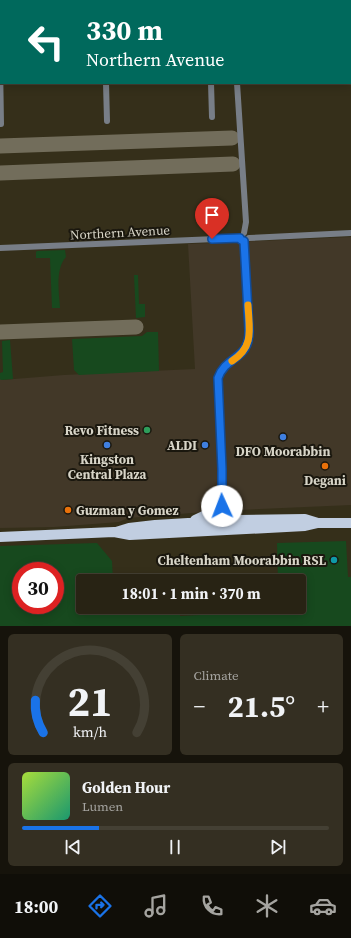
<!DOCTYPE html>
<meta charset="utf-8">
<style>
:root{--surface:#282314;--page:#342f22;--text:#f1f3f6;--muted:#a5a4a0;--line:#444034;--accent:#1a73e8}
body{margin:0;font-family:"Source Serif 4",serif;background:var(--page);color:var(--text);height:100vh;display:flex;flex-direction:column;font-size:15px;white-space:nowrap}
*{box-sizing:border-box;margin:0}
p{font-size:13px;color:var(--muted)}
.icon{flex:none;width:22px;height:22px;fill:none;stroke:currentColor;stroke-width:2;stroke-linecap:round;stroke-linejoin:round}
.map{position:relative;height:626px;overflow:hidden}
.sheet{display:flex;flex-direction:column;gap:8px;padding:8px;background:#16130b;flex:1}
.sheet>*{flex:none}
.hud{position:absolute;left:0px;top:0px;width:351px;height:84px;box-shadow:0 2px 10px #0003,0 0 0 1px var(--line);background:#00695c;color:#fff;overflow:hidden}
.speed{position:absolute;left:12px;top:562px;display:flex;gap:8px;font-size:20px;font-weight:700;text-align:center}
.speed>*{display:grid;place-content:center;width:52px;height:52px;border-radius:50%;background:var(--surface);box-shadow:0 2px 10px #0003,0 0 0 1px var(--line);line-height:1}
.speed .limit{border:6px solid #d22;background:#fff;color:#111}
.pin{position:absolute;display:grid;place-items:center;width:34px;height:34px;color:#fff;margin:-41px -17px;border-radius:50% 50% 50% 0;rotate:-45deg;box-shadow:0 0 4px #0007}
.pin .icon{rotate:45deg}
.me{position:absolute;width:44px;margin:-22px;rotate:358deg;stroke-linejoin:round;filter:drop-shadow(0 0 3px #0008)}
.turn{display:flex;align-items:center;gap:14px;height:84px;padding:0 20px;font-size:18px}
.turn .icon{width:52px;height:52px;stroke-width:2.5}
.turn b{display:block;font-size:28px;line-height:34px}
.big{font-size:30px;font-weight:700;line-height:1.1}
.sheet .tile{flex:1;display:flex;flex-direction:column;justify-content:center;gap:6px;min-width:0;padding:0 14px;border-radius:6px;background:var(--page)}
.sheet .dial{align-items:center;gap:0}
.dial svg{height:104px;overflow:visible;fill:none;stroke:var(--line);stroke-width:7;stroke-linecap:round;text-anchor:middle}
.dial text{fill:var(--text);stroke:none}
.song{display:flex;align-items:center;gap:12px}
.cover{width:48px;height:48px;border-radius:6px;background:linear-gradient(135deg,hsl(80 70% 55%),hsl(160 70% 35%))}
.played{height:4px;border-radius:2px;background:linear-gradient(90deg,var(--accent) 25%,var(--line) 25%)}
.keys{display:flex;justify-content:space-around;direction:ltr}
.heat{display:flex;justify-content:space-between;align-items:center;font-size:22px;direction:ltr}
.sheet .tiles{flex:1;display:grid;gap:8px;grid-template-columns:1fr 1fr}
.tile:last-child{grid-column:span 2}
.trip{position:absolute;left:76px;top:574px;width:230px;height:40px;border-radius:4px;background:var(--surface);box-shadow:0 2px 10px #0003,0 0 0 1px var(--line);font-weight:700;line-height:40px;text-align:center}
.tabs{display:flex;height:64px;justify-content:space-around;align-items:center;background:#100e08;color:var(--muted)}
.tabs .icon{width:28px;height:28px}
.tabs .current{color:var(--accent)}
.tabs b{font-size:18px;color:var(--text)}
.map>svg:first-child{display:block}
.commercial{fill:#423828}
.green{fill:#17491e;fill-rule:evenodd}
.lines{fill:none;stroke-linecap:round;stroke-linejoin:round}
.taxiway{stroke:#726d5b;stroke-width:15}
.street{stroke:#787e87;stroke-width:6}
.primary{stroke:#c1cee1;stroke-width:10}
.route-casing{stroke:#114b97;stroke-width:10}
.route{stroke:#1a73e8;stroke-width:7}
.slow{stroke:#f59e0b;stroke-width:7}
.leisure-dot{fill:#2e9e5b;stroke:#1a170e;stroke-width:1.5}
.shop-dot{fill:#3f7fe0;stroke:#1a170e;stroke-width:1.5}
.food-dot{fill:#e8710a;stroke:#1a170e;stroke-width:1.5}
.culture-dot{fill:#0f9aa8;stroke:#1a170e;stroke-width:1.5}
.labels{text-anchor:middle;stroke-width:4;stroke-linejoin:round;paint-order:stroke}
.street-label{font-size:13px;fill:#d8d5c8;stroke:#1a170e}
.poi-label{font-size:13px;font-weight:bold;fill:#d8d5c8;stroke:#1a170e;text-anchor:end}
</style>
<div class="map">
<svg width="351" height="626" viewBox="0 0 351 626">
<rect width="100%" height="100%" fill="#352f1a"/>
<path class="commercial" d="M 351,237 L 351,505 L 217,511 L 128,518 L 119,522 L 54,527 L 0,528 L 0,379 L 2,380 L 64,375 L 195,369 L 188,244 Z"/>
<path class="green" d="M 65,250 L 66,257 C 55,269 59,292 60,308 L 52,308 L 50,258 L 36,258 L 36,252 L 37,251 Z
M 134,275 L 138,275 L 139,304 L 145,304 L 145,317 L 136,318 Z
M 147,332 L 158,332 L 159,371 L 79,375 L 74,370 L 72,339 L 142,336 Z
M 10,340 L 13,379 L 1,380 L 0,379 L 0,373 L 3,372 L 2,341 Z
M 346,541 L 348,577 L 351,577 L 351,626 L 0,626 L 0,546 L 97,543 L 112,561 L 113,581 L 83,581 L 83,607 L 180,607 L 180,616 L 200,615 L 200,607 L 299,607 L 299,581 L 278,581 L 277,543 ZM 21,571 L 55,571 L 55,605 L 21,605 Z"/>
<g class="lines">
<path class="taxiway" d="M 0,146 L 232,138
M 0,173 L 233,164
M 0,332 L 136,327"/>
<path class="street" d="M 103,0 L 103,1
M 208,0 L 208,1
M 231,0 L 231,1
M 38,1 L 65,0
M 0,2 L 1,2
M 0,62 L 1,124
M 106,83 L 107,121
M 211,83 L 212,117
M 237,83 L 246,222 L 244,233
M 249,238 L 351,233
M 0,248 L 240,238
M 223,523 L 221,492 L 222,459 L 218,381 C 221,360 244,360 249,339 L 244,241"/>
<path class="primary" d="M 221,492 L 238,520
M 195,520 L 212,512 L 222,501
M 116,532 L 129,528 L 155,525 L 238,520 L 305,519 L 318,523 L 351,523
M 0,537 L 114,532 L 130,535 L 305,526 L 318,523"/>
</g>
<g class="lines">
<defs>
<path id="route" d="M 212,239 L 240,238 L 241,240 L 244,241 L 249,330 C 250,360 226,355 218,378 L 222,469 L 222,506"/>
</defs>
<use href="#route" class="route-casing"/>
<use href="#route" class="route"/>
<path class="slow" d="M 232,361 C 255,346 249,328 248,305"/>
</g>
<circle class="leisure-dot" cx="147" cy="430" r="4"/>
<g class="shop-dot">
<circle cx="283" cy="437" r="4"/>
<circle cx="107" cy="445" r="4"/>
<circle cx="205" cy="445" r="4"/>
</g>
<g class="food-dot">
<circle cx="325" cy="466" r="4"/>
<circle cx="68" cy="510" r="4"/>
</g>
<circle class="culture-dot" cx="334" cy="560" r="4"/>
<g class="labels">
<g class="street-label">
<text transform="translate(120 232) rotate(-3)" y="5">Northern Avenue</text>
</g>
<g class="poi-label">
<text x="139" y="435">Revo Fitness</text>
<text x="197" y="450">ALDI</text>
<text x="283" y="456" text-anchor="middle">DFO Moorabbin</text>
<text x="107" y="464" text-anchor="middle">Kingston<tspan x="107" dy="15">Central Plaza</tspan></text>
<text x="325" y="485" text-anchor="middle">Degani</text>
<text x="76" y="515" text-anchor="start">Guzman y Gomez</text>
<text x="326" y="565">Cheltenham Moorabbin RSL</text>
</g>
</g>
</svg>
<div class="speed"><div class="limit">30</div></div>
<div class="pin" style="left:212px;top:239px;background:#d93025"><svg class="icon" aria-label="arrive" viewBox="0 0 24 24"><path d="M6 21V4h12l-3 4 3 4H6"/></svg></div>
<svg class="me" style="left:222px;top:506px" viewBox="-20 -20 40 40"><circle r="19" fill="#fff"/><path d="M0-13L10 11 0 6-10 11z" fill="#1a73e8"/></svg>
<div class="trip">18:01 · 1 min · 370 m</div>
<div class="hud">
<div class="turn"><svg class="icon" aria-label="left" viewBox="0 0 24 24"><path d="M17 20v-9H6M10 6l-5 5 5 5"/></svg><div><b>330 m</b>Northern Avenue</div></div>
</div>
</div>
<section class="sheet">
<div class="tiles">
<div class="tile dial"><svg viewBox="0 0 100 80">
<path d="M14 69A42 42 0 1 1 86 69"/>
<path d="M14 69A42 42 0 0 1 8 44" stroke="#1a73e8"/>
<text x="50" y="56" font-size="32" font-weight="700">21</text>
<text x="50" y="72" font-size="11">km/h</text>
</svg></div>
<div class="tile"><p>Climate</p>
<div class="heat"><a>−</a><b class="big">21.5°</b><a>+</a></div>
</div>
<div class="tile">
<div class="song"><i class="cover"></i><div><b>Golden Hour</b><p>Lumen</p></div></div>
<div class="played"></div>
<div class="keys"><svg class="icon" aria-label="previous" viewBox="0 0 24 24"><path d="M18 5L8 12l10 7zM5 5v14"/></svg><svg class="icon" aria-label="pause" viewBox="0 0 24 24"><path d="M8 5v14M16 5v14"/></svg><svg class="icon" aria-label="next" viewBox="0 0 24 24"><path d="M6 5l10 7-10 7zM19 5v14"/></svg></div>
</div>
</div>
</section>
<nav class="tabs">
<b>18:00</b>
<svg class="icon current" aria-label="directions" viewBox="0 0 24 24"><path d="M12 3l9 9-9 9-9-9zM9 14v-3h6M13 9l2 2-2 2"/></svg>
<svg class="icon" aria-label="music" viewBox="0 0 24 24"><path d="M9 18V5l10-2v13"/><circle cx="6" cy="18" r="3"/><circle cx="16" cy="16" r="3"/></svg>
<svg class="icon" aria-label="phone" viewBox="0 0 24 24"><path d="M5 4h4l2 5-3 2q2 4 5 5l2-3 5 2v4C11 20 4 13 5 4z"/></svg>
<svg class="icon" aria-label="climate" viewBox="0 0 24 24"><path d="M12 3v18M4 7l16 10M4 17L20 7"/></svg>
<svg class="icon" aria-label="car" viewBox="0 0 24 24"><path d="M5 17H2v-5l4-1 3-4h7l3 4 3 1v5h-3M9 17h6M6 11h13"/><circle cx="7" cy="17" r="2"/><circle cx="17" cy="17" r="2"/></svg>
</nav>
